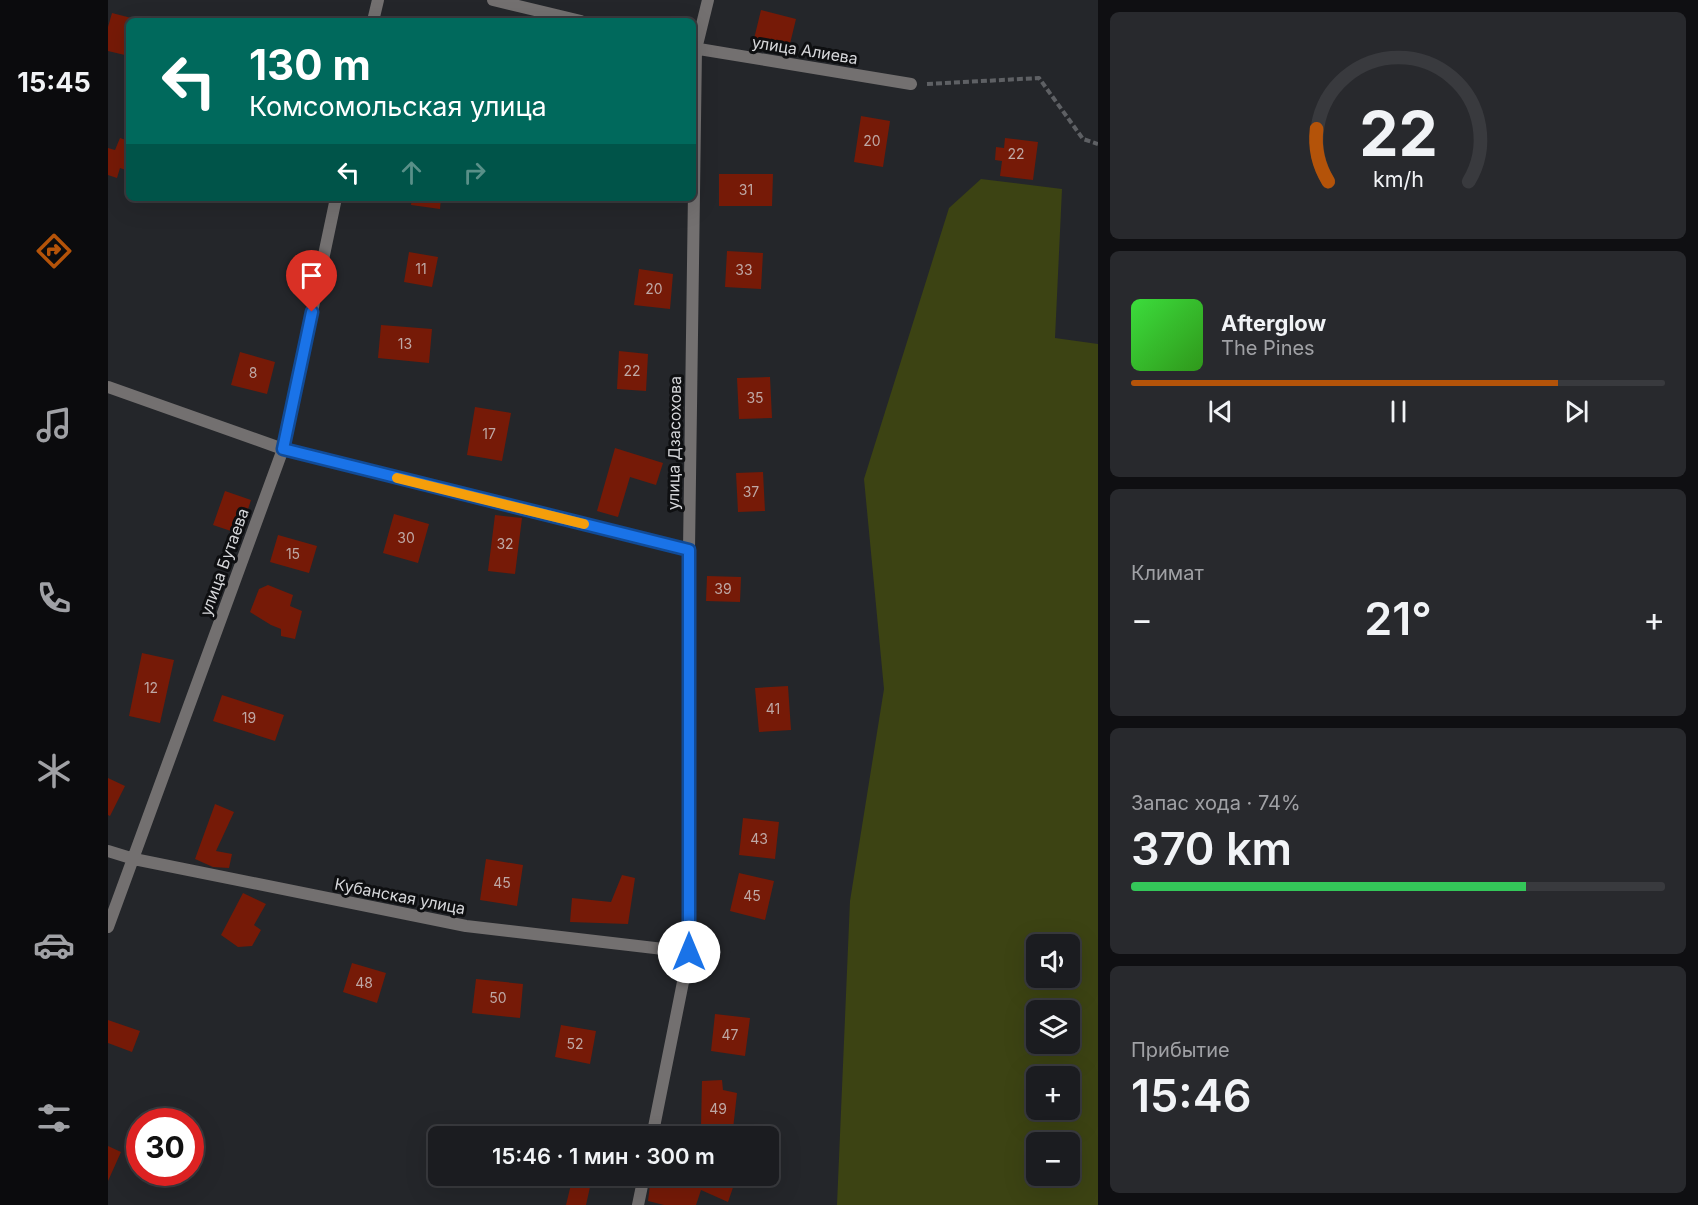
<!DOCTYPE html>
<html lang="ru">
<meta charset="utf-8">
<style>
:root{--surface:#1b1c20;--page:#28292d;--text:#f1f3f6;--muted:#a0a1a5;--line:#393a3e;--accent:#b45309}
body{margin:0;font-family:Inter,sans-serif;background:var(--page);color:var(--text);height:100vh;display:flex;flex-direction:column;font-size:22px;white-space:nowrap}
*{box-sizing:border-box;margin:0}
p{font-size:20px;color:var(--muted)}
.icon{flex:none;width:33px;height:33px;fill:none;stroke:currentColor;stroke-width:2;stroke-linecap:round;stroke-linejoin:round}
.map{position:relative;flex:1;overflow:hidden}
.sheet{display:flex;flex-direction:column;gap:12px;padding:12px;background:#0f0f12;width:600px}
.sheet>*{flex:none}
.hud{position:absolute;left:18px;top:18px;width:570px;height:183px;border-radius:9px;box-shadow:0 6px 24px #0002,0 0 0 2px var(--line);background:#00695c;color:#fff;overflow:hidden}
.buttons{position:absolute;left:918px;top:934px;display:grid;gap:12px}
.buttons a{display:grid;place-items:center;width:54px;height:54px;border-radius:9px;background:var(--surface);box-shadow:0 6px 24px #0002,0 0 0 2px var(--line);font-size:30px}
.speed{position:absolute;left:18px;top:1108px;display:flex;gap:12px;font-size:30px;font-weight:700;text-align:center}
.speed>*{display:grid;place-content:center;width:78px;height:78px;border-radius:50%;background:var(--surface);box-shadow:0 6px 24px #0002,0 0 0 2px var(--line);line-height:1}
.speed .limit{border:9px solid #d22;background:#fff;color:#111}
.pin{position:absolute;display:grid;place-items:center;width:51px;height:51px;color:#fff;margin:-62px -26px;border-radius:50% 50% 50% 0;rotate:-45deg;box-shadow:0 0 6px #0007}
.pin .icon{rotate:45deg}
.me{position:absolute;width:66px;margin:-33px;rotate:0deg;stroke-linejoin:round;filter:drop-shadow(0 0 4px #0008)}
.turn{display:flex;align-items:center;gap:21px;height:126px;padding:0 24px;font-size:27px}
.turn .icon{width:78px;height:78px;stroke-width:2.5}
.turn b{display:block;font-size:42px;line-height:51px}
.lanes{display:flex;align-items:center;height:57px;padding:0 24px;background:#0003;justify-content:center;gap:30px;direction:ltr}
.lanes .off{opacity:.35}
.big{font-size:45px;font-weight:600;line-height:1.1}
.sheet .tile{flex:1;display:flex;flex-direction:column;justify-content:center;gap:9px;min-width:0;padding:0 21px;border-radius:9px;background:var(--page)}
.sheet .dial{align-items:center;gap:0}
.dial svg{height:156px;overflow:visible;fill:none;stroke:var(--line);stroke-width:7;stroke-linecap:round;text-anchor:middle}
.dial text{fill:var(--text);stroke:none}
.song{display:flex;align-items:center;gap:18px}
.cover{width:72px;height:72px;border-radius:9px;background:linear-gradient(135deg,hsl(120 70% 55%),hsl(110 70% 35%))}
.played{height:6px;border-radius:3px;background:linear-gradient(90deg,var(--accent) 80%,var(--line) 80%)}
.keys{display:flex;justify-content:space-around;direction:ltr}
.heat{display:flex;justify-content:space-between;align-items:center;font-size:33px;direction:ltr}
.charge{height:9px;border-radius:4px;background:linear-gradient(90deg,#34c759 74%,var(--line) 0)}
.trip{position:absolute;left:320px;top:1126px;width:351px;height:60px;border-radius:9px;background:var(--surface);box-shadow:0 6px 24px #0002,0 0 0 2px var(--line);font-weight:600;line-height:60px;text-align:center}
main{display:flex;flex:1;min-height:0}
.tab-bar{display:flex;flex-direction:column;width:108px;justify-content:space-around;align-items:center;background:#0b0b0d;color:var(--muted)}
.tab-bar .icon{width:42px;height:42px}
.tab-bar .active{color:var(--accent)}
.tab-bar b{font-size:27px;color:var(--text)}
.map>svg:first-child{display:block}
.green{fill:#3c4313;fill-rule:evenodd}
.building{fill:#761a07}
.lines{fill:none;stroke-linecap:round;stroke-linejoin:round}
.path{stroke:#5e6064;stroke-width:4;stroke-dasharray:6 3;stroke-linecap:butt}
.minor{stroke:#737070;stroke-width:12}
.route-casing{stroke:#114b97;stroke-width:15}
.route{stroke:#1a73e8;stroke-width:10}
.slow{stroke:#f59e0b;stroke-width:10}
.labels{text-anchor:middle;stroke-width:6;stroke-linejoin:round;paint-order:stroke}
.number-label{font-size:14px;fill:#bea8a5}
.street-label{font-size:16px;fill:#d6d7da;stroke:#0e0f11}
</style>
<main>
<nav class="tab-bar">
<b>15:45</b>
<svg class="icon active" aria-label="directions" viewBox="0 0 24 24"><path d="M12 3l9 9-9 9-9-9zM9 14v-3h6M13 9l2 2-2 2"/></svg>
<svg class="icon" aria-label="music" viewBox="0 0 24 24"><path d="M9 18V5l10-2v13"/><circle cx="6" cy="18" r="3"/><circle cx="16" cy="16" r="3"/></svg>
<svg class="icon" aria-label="phone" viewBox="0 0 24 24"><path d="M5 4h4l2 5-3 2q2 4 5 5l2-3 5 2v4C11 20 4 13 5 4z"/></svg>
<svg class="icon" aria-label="climate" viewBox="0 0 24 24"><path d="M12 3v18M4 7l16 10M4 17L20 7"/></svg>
<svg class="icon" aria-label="car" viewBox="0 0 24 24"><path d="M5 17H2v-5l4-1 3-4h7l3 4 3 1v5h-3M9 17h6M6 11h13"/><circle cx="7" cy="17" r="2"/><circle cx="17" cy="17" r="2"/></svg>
<svg class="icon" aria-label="filters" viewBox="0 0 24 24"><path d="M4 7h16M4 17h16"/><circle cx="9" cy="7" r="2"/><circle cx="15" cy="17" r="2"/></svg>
</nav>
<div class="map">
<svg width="990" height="1205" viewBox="0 0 990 1205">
<rect width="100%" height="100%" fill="#24262a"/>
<path class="green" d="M 873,179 L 954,189 L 947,338 L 990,344 L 990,1205 L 729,1205 L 742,901 L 776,689 L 756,479 L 841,208 ZM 928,945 L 962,945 L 962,978 L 928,978 ZM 928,1011 L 962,1011 L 962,1044 L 928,1044 ZM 928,1077 L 962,1077 L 962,1110 L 928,1110 ZM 928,1143 L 962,1143 L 962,1176 L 928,1176 Z"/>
<path class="building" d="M 653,10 L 688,19 L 680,52 L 645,43 Z
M 4,13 L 31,20 L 21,21 L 21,56 L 0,51 L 0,27 Z
M 753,116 L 782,121 L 775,167 L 746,162 Z
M 12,138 L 21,141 L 21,171 L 12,168 L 9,178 L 0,175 L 0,148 L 7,150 Z
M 897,138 L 930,142 L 925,180 L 892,176 L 894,161 L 887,160 L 888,147 L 896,148 Z
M 611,174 L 665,174 L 664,206 L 611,206 Z
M 304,198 L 333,198 L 332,209 L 303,205 Z
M 619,251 L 655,253 L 653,289 L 617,287 Z
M 301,252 L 330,257 L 324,287 L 296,282 Z
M 531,269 L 565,274 L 562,309 L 526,305 Z
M 273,325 L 324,329 L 321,363 L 270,358 Z
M 511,351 L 540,354 L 538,391 L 509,389 Z
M 132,352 L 167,362 L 159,394 L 123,385 Z
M 662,377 L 664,418 L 631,419 L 629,378 Z
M 367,407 L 403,413 L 394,461 L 359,455 Z
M 507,448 L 555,463 L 548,485 L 522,477 L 510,517 L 489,511 Z
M 655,472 L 657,511 L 630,512 L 628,473 Z
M 117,491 L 143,500 L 132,534 L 105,525 Z
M 286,514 L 321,524 L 310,563 L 275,553 Z
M 387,515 L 414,518 L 407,574 L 380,571 Z
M 170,535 L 209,546 L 201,573 L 162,562 Z
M 599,576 L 633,577 L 632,602 L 598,601 Z
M 160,585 L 185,595 L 182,606 L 194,611 L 187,639 L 173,636 L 173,629 L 163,625 L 142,612 L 151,589 Z
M 34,653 L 66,660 L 52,723 L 21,716 Z
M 680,686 L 683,730 L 651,732 L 647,688 Z
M 114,695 L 176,715 L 167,741 L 105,721 Z
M 0,778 L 17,786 L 2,816 L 0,815 Z
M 107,804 L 126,812 L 108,851 L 124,854 L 121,868 L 105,867 L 87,859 Z
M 635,818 L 671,822 L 667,859 L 631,855 Z
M 378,859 L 415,865 L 409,906 L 372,900 Z
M 631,873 L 666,881 L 657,920 L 622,911 Z
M 514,875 L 527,878 L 520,924 L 462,922 L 464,898 L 503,902 Z
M 135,893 L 158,904 L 146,925 L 153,930 L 144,946 L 130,947 L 113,935 Z
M 244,963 L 278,973 L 269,1003 L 235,992 Z
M 368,979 L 415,984 L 412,1018 L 364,1013 Z
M 607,1014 L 642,1018 L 637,1056 L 603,1051 Z
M 0,1020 L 32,1031 L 24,1052 L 0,1043 Z
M 453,1025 L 488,1031 L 482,1064 L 447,1057 Z
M 614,1080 L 615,1090 L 629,1093 L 625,1129 L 593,1126 L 594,1081 Z
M 0,1146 L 13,1152 L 0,1181 Z
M 465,1176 L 484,1178 L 478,1205 L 458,1205 Z
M 543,1176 L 559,1176 L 558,1180 L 597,1181 L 599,1176 L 629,1176 L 620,1202 L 593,1190 L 588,1205 L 556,1205 L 540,1201 Z"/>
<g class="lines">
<path class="path" d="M 819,84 L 931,78 L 975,139 L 990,144"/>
<path class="minor" d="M 385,0 L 473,21
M 265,21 L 270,0
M 585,48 L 803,84
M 0,387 L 175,449 L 581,550
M 0,851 L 26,859 L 358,926 L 581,952
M 0,927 L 175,449 L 228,198
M 544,1137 L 581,952 L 581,550 L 588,49 L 600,0
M 530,1205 L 536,1176"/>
</g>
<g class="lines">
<defs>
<path id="route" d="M 204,312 L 175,449 L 581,550 L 581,952"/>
</defs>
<use href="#route" class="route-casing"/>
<use href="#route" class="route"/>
<path class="slow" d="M 289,478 L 476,524"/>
</g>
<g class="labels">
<g class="number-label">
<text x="764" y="146">20</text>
<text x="908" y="159">22</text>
<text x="638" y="195">31</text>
<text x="313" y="274">11</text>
<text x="636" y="275">33</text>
<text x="546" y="294">20</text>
<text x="297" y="349">13</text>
<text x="524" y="376">22</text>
<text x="145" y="378">8</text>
<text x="647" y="403">35</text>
<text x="381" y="439">17</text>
<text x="643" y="497">37</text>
<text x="298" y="543">30</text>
<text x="397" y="549">32</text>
<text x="185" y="559">15</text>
<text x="615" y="594">39</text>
<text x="43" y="693">12</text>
<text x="665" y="714">41</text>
<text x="141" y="723">19</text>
<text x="651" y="844">43</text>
<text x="394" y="888">45</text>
<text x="644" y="901">45</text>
<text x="256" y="988">48</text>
<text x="390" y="1003">50</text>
<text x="622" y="1040">47</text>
<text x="467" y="1049">52</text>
<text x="610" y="1114">49</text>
</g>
<g class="street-label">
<text transform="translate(697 50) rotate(9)" y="6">улица Алиева</text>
<text transform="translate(566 443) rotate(-89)" y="6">улица Дзасохова</text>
<text transform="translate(116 562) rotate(-70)" y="6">улица Бутаева</text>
<text transform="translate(292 896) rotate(11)" y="6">Кубанская улица</text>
</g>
</g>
</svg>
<div class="buttons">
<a><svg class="icon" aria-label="sound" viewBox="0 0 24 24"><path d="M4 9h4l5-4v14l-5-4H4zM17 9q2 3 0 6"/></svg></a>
<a><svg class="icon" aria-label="layers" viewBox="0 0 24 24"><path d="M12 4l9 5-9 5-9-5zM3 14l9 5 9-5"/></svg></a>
<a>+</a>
<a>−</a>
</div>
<div class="speed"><div class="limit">30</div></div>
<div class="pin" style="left:204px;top:312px;background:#d93025"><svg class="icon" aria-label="arrive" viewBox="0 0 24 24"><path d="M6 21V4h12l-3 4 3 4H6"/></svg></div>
<svg class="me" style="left:581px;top:952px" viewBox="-20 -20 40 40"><circle r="19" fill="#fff"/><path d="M0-13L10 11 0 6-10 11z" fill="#1a73e8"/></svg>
<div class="trip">15:46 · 1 мин · 300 m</div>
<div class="hud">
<div class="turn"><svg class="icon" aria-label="left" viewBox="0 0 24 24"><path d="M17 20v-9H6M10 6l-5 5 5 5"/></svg><div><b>130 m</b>Комсомольская улица</div></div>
<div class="lanes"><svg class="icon" aria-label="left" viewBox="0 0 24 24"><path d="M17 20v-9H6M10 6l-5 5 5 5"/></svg><svg class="icon off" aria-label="ahead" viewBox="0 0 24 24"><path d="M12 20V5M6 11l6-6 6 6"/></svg><svg class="icon off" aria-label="right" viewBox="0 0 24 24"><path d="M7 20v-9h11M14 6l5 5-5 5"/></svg></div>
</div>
</div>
<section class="sheet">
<div class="tile dial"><svg viewBox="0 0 100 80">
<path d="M14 69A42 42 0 1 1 86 69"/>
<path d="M14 69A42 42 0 0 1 8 42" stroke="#b45309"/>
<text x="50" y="56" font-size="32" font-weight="700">22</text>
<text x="50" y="72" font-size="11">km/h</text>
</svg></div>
<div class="tile">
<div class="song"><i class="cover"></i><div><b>Afterglow</b><p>The Pines</p></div></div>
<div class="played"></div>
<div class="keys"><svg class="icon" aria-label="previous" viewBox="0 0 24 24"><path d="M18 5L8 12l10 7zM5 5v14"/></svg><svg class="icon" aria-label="pause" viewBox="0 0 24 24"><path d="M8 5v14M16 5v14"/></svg><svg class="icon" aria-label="next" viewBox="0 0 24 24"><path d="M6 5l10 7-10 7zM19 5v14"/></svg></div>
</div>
<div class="tile"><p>Климат</p>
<div class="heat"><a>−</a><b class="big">21°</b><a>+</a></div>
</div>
<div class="tile"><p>Запас хода · 74%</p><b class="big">370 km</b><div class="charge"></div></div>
<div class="tile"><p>Прибытие</p><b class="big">15:46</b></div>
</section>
</main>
